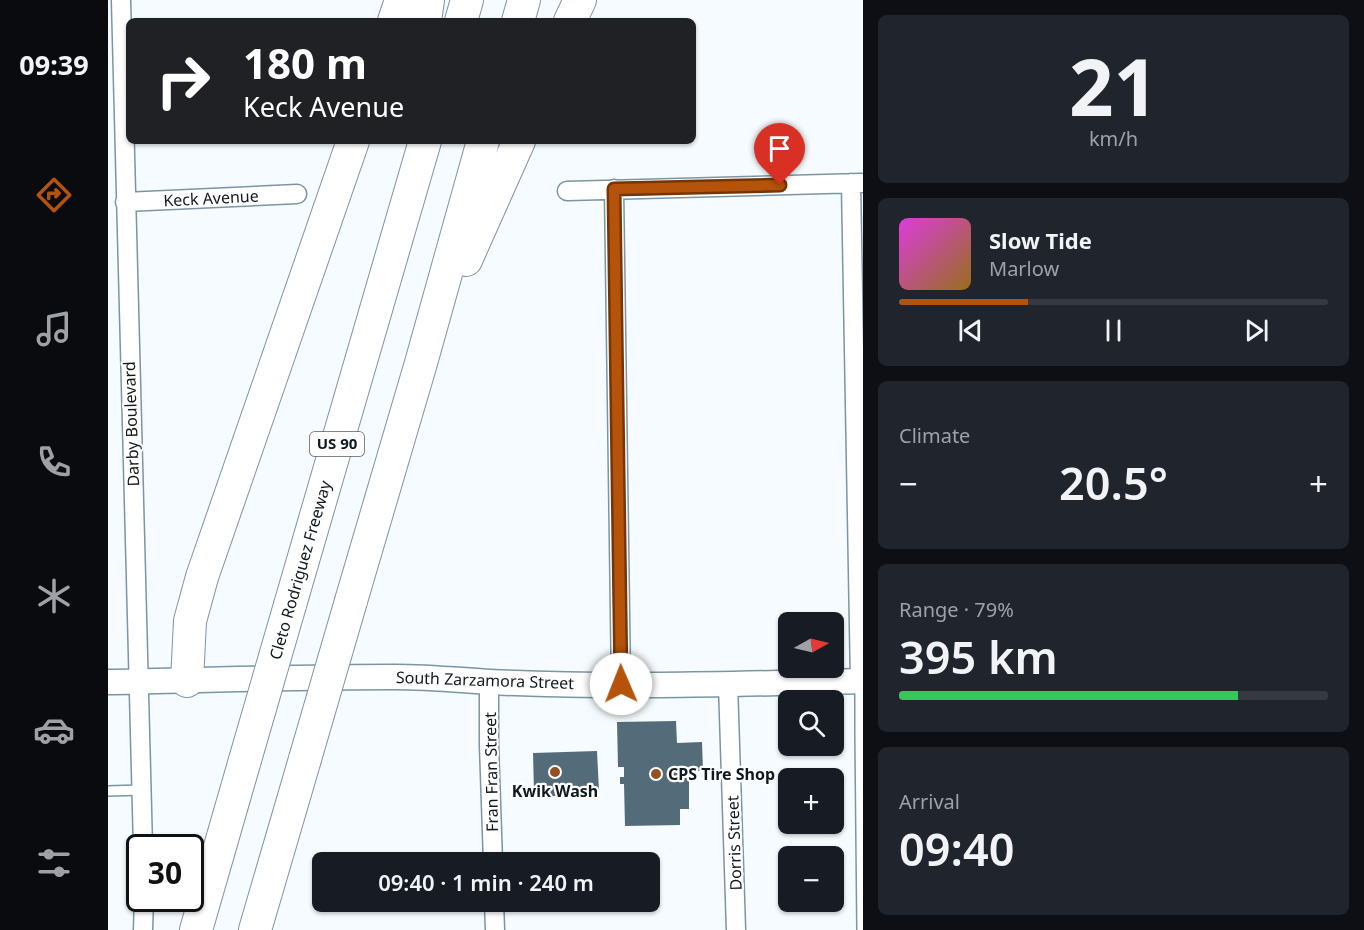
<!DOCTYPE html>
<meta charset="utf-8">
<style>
:root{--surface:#171b24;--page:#20242c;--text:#f1f3f6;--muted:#9ea1a6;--line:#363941;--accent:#b45309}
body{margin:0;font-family:"Noto Sans",sans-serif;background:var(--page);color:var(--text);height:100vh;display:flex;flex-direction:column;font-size:22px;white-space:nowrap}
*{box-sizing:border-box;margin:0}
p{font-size:20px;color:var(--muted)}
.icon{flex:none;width:33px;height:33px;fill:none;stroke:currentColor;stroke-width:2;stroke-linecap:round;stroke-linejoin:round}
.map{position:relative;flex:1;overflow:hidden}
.side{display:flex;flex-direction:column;gap:15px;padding:15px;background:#0d0f14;width:501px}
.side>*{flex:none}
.banner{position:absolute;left:18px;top:18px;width:570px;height:126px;border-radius:9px;box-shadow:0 2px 4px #0004;background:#202124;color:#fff;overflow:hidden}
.needle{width:39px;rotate:82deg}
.controls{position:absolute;left:670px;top:612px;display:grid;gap:12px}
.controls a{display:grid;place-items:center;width:66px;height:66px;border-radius:9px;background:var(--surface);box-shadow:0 2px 4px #0004;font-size:30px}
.speed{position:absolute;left:18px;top:834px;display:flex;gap:12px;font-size:30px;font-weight:700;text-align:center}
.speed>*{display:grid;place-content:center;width:78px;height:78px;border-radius:50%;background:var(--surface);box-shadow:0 2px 4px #0004;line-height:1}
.speed .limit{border:3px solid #111;border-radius:9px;background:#fff;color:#111}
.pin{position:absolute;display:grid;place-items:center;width:51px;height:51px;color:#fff;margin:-62px -26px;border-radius:50% 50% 50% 0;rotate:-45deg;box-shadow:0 0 6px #0007}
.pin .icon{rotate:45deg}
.me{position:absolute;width:66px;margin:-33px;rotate:359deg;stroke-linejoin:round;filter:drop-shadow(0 0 4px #0008)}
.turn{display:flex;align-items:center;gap:21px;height:126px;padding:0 18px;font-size:27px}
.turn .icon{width:78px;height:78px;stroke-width:2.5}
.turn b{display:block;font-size:42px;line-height:51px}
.big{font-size:45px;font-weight:600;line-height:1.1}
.side .tile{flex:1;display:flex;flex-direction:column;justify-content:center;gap:9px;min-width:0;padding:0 21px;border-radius:9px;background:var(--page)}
.side .dial{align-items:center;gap:0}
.dial b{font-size:78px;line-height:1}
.song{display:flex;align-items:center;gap:18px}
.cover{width:72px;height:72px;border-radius:9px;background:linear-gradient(135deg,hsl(300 70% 55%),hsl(40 70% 35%))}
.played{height:6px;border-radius:3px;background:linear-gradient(90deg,var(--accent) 30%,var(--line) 30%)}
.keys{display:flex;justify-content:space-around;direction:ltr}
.heat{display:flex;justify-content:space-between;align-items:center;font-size:33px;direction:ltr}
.charge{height:9px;border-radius:4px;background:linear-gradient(90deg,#34c759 79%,var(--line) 0)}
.trip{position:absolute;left:204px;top:852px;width:348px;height:60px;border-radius:9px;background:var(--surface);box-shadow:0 2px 4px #0004;font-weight:600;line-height:60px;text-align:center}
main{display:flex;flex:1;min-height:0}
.menu{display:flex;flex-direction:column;width:108px;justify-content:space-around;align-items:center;background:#090b0e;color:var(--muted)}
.menu .icon{width:42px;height:42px}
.menu .on{color:var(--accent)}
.menu b{font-size:27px;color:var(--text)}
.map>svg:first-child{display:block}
.building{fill:#546c79}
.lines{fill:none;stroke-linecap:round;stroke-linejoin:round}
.lane-casing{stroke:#7c95a3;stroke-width:12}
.street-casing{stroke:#7c95a3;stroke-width:21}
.secondary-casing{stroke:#7c95a3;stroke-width:27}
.highway-casing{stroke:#7c95a3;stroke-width:34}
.lane{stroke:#fff;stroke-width:9}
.street{stroke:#fff;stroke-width:18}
.secondary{stroke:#fff;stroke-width:24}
.highway{stroke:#fff;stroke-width:32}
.highway-bridge-casing{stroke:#7c95a3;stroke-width:34;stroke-linecap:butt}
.highway-bridge{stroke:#fff;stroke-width:32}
.route-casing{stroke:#753606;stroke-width:15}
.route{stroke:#b45309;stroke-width:10}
.poi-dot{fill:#93511f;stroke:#fff;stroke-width:2}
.labels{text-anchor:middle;stroke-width:4.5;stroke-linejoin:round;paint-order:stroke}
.shield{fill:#fff;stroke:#575e62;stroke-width:1.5}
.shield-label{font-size:15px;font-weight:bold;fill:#0f191e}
.street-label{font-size:16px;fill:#0f191e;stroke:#fff}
.poi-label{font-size:16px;font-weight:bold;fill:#0f191e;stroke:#fff;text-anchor:start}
</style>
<main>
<nav class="menu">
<b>09:39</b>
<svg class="icon on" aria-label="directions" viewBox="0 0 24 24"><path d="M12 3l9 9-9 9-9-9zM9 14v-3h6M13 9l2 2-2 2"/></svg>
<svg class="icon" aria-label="music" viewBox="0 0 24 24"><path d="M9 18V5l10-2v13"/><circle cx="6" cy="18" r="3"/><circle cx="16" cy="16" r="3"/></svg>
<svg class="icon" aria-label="phone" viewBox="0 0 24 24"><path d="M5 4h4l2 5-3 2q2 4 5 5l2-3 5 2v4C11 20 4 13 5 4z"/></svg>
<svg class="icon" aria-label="climate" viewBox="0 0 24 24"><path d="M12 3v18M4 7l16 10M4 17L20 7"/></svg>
<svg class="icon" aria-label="car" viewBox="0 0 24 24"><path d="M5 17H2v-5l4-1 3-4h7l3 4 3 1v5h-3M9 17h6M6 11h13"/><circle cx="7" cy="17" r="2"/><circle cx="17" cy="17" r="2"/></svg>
<svg class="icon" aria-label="filters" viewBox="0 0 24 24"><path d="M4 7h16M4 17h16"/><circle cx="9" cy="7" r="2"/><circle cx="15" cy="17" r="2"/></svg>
</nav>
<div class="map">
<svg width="755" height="930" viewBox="0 0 755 930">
<rect width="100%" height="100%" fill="#f5fbfe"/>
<path class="building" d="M 568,721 L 569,743 L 594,742 L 595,771 L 581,771 L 581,809 L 572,809 L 572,825 L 517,826 L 516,784 L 512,784 L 512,777 L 516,777 L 516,767 L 510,767 L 509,722 Z
M 489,751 L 491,791 L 453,791 L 453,796 L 442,796 L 442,792 L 426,792 L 425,753 Z"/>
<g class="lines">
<defs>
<path id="lane" d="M 752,681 L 752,731 L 755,731
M 752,731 L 754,930
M 0,791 L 34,790"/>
<path id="street" d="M 13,0 L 35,848
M 743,183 L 752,681
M 506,189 L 513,684
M 459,191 L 753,183
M 17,202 L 189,194
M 381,682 L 381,745 L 385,862
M 620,684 L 628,930
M 386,902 L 387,930
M 35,930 L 36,898"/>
<path id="secondary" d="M 0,682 C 95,680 191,677 287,677 C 319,677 350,680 382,682 C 506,688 631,684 755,681"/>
<path id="highway" d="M 286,21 L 293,0
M 317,21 L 320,0
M 353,21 L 359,0
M 410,21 L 416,0
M 462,21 L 472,0
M 358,260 L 411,141
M 243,601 L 313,363 L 375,141
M 182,605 L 317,141
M 79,681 L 82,621 L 94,577 L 245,141
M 88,930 L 137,760
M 147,930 L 197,759"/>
</defs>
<use href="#lane" class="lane-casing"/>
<use href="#street" class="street-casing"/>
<use href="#secondary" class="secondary-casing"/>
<use href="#highway" class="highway-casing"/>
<use href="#lane" class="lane"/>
<use href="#street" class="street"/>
<use href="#secondary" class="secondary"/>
<use href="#highway" class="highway"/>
<defs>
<path id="highway-bridge" d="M 197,759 L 243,601
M 137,760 L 182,605"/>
</defs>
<use href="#highway-bridge" class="highway-bridge-casing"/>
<use href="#highway-bridge" class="highway-bridge"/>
</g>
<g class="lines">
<defs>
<path id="route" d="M 513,684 L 506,189 L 672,185"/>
</defs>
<use href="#route" class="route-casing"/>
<use href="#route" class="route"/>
</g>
<g class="poi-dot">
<circle cx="447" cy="772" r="6"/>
<circle cx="548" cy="774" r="6"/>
</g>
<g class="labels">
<rect class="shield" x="202" y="432" width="54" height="24" rx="4.5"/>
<g class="shield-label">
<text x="229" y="449">US 90</text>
</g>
<g class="street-label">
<text transform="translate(103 198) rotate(-3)" y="6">Keck Avenue</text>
<text transform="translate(23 424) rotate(-92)" y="6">Darby Boulevard</text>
<text transform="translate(192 570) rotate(-74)" y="6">Cleto Rodriguez Freeway</text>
<text transform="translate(377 680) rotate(2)" y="6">South Zarzamora Street</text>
<text transform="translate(383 772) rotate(-91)" y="6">Fran Fran Street</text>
<text transform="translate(626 843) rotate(-92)" y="6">Dorris Street</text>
</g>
<g class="poi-label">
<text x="560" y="780">CPS Tire Shop</text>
<text x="447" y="797" text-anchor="middle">Kwik Wash</text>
</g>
</g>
</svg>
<div class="controls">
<a><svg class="needle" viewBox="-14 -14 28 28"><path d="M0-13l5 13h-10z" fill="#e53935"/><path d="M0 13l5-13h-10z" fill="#9ea1a6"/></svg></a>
<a><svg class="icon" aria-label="search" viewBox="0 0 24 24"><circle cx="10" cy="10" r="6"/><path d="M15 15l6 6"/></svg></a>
<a>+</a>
<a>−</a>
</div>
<div class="speed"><div class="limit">30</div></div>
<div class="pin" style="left:672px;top:185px;background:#d93025"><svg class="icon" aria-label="arrive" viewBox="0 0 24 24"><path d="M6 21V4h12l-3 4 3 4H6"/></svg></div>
<svg class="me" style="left:513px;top:684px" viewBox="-20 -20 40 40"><circle r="19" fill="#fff"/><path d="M0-13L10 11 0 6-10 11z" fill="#b45309"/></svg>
<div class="trip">09:40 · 1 min · 240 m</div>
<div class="banner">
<div class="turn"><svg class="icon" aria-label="right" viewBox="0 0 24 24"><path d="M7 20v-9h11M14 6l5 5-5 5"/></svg><div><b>180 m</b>Keck Avenue</div></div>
</div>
</div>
<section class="side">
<div class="tile dial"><b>21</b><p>km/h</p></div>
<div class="tile">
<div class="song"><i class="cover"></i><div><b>Slow Tide</b><p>Marlow</p></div></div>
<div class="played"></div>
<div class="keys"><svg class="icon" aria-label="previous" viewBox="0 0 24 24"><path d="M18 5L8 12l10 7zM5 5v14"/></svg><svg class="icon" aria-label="pause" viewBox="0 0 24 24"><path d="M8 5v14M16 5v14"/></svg><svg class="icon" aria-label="next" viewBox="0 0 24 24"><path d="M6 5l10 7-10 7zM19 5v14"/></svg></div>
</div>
<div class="tile"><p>Climate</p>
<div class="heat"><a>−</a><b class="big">20.5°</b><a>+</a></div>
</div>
<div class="tile"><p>Range · 79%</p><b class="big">395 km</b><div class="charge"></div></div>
<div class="tile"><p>Arrival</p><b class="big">09:40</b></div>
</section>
</main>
